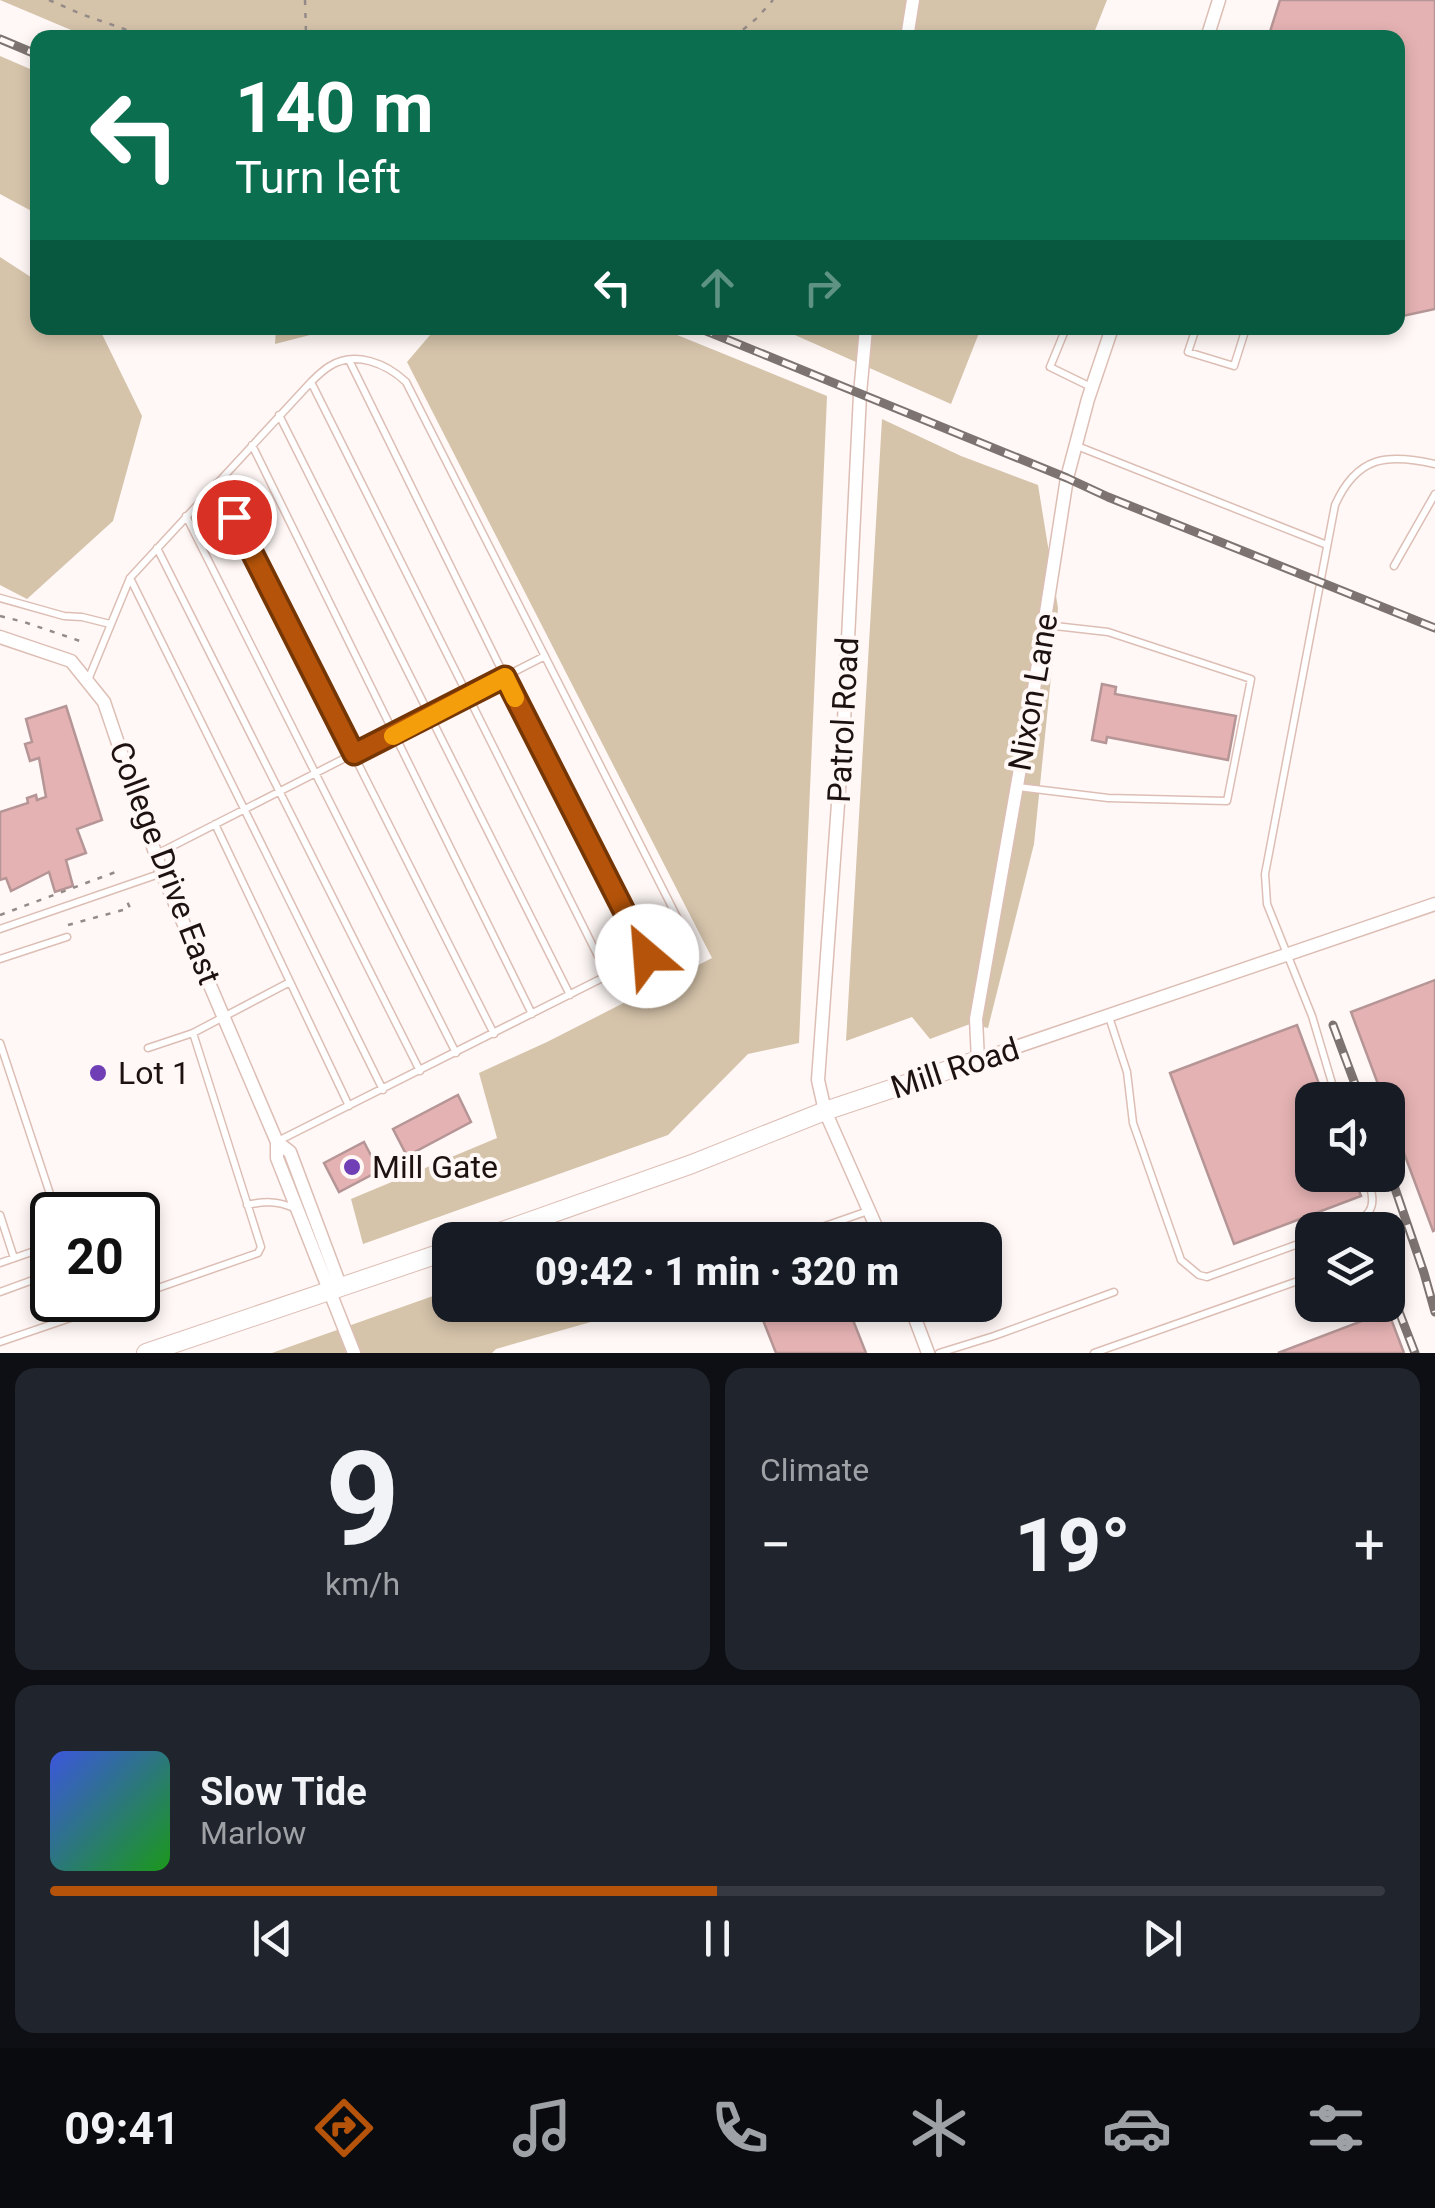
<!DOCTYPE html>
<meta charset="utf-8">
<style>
:root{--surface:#171b24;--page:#20242c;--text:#f1f3f6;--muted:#9ea1a6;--line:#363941;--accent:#b45309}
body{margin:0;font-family:Roboto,sans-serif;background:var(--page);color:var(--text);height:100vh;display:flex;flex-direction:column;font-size:38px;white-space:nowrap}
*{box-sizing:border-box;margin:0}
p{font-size:32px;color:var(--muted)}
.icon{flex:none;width:55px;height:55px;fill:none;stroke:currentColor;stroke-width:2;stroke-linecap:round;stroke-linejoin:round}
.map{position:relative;height:1353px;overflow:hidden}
.side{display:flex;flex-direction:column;gap:15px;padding:15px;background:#0d0f14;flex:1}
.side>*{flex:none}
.guide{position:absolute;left:30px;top:30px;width:1375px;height:305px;border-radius:20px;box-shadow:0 5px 15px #0003;background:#0b6e4f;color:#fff;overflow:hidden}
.fabs{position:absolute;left:1295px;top:1082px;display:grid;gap:20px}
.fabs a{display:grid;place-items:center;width:110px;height:110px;border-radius:20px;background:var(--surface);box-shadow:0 5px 15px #0003;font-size:50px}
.speed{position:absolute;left:30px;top:1192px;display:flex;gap:20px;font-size:50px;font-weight:700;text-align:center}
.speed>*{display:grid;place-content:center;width:130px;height:130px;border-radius:50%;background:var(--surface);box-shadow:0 5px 15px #0003;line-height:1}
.speed .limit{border:5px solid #111;border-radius:15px;background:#fff;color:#111}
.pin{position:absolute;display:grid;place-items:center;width:85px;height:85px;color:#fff;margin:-42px;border:5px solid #fff;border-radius:50%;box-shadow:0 2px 10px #0007}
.me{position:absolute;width:110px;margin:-55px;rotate:333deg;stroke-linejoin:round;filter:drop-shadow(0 0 8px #0008)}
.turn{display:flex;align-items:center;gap:35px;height:210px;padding:0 40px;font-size:45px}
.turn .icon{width:130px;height:130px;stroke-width:2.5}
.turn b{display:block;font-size:70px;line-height:85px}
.lanes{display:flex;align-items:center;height:95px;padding:0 40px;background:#0003;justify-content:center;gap:50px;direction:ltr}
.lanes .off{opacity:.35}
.big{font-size:75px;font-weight:800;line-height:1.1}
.side .card{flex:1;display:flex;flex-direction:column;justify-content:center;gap:15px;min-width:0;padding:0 35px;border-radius:20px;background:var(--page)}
.side .dial{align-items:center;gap:0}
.dial b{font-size:130px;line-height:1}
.song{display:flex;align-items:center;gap:30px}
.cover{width:120px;height:120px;border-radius:15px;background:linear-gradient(135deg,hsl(230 70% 55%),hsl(120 70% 35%))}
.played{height:10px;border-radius:5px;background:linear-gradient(90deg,var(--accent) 50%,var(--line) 50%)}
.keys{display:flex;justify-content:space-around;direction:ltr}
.heat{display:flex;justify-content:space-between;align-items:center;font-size:55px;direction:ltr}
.side .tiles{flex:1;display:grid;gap:15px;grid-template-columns:1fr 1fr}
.card:last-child{grid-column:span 2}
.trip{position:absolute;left:432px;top:1222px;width:570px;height:100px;border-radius:20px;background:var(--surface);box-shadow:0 5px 15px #0003;font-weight:800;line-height:100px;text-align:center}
.tabs{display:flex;height:160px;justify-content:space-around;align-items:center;background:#090b0e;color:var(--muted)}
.tabs .icon{width:70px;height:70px}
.tabs .selected{color:var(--accent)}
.tabs b{font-size:45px;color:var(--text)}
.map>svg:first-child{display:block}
.green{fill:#d5c3aa}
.building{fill:#e5b2b3;stroke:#b59595;stroke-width:2.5}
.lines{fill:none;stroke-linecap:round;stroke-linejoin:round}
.service-casing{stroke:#ddbeb5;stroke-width:9}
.minor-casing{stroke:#ddbeb5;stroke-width:15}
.tertiary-casing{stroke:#ddbeb5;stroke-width:20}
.path{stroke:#948b88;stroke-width:2.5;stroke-dasharray:5 8;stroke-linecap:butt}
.service{stroke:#fff;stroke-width:6}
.minor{stroke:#fff;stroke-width:12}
.tertiary{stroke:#fff;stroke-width:18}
.rail-casing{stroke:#7d7471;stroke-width:9}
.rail{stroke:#fff8f6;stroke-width:5;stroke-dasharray:15;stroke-linecap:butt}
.route-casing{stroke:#753606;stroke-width:25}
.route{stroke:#b45309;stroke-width:18}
.slow{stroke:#f59e0b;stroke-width:18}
.poi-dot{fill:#703fb6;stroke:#fff8f6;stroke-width:4}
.labels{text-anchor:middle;stroke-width:8;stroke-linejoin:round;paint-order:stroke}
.street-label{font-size:32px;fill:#1d120f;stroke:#fff8f6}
.poi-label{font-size:32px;fill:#1d120f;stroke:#fff8f6;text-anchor:start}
</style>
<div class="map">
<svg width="1435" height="1353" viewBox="0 0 1435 1353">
<rect width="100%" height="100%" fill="#fff8f6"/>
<path class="green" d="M 0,0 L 1107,0 L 1092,38 L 90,38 Z
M 0,56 L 37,72 L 37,214 L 0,194 Z
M 0,257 L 37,281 L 38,328 L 99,328 L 142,416 L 113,521 L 27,599 L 0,585 Z
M 276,328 L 310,328 L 310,335 L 275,344 Z
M 436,328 L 660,328 L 827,396 L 799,1043 L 748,1054 L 668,1135 L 363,1244 L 351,1199 L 497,1138 L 479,1073 L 547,1042 L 712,958 L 407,362 Z
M 779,328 L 981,328 L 951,404 Z
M 882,419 L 961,456 L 1038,485 L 1058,608 L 1034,844 L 988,1028 L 970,1024 L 930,1039 L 912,1017 L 846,1041 Z
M 450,1290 L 450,1305 L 623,1305 L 626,1312 L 496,1349 L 492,1353 L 272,1353 Z"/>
<path class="building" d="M 1280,0 L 1435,0 L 1435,309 L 1398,317 L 1398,38 L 1268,38 Z
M 1102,684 L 1116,687 L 1115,694 L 1236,716 L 1228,760 L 1107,737 L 1106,743 L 1092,740 Z
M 66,706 L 102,820 L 77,829 L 86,853 L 66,860 L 73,886 L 55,892 L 49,872 L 11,891 L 6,878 L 0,880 L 0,812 L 28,803 L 27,798 L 36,795 L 37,800 L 46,797 L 39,758 L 30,761 L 25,744 L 32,742 L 26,719 Z
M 1435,980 L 1435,1230 L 1433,1231 L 1388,1110 L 1388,1100 L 1384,1100 L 1351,1012 Z
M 1297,1025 L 1325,1100 L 1312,1100 L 1312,1175 L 1353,1175 L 1361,1196 L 1234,1244 L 1170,1073 Z
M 458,1095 L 471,1122 L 407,1156 L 393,1129 Z
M 364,1142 L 379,1171 L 339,1192 L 324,1163 Z
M 757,1305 L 847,1305 L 866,1353 L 776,1353 Z
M 1388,1311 L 1404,1353 L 1278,1353 Z"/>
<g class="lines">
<defs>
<path id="service" d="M 1066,328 L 1050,367 L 1091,387
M 1196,328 L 1188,352 L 1234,366 L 1246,328
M 349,360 L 505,677 L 647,956
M 311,382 L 608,976
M 279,415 L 570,995
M 252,445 L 532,1014
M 1077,446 L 1327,545
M 217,483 L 494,1034
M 186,516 L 456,1053
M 157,548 L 420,1071
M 1394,566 L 1435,494
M 130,578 L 383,1090
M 0,598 L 64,616 L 82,617 L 110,624
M 88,680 L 130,578 L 311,382 C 317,376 323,370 330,366 C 355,350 387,364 406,382 L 680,923 L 679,933 L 670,944 L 278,1141
M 1018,787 L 1108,798 L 1227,801 L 1251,679 L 1108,632 L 1046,625
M 215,824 L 349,1106
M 157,854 L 545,656
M 0,929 L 162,873
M 0,959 L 67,937
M 1109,1017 L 1127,1072 L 1133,1123 L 1181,1260 L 1199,1275 L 1207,1277 L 1312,1239
M 0,1043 L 57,1215
M 148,1048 L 193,1033 L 290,982
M 1337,1100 L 1312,1016 L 1267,904 L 1265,874 L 1335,505 C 1357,456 1387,453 1435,464
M 247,1205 C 265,1201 277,1201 294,1208
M 0,1215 L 14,1258
M 1336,1230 C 1369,1217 1381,1212 1366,1175
M 785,1240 L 868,1211
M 0,1263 L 52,1245
M 0,1292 L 52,1273
M 138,1295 L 258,1253 L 261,1247 L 193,1033
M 0,1342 L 123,1300
M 939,1353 L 994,1336 L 1114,1292
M 1094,1353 L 1312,1276"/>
<path id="minor" d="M 907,38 L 913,0
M 1207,38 L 1219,0
M 866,328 L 860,394 L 844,721 L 818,1080 L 825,1111 L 882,1240
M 1112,328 L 1088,399 L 1067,478 L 1035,683 L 976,1019 L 978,1060 L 1435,904
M 0,637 L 71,661 L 104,702 L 162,873 L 277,1142 L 277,1158 L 354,1353
M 277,1142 L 290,1152 L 341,1288
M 910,1305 L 928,1353"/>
<path id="tertiary" d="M 477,1240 L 692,1164 L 825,1111 L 978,1060
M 146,1353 L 450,1250"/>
</defs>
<use href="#service" class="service-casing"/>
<use href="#minor" class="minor-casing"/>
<use href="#tertiary" class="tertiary-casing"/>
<path class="path" d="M 49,0 L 81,14 L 150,38
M 305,0 L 306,33
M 273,38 L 330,38
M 733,38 L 757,18 L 773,0
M 0,616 L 24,622 L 80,641
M 0,915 L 121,870
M 68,925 L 130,908 L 125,897"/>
<use href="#service" class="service"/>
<use href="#minor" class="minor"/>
<use href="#tertiary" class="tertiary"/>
<defs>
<path id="rail" d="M 0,39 L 38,55
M 699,328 L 1067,478 L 1108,497 L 1435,628
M 1333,1025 L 1361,1100
M 1388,1168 L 1424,1273 L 1435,1312
M 1398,1309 L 1415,1353"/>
</defs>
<use href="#rail" class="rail-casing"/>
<use href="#rail" class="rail"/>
</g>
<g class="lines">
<defs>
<path id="route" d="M 234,517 L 354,754 L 505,677 L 647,956"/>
</defs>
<use href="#route" class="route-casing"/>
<use href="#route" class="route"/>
<path class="slow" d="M 393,736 L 505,677 L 515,698"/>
</g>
<g class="poi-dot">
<circle cx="98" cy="1073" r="10"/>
<circle cx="352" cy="1167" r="10"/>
</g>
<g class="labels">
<g class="street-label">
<text transform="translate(1033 692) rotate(-80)" y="11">Nixon Lane</text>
<text transform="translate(843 720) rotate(-87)" y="11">Patrol Road</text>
<text transform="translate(165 863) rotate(69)" y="11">College Drive East</text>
<text transform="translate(955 1068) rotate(-18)" y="11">Mill Road</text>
</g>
<g class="poi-label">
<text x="118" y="1084">Lot 1</text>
<text x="372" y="1178">Mill Gate</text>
</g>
</g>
</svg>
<div class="fabs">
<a><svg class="icon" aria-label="sound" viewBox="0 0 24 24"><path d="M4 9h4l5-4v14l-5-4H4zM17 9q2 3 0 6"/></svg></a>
<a><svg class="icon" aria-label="layers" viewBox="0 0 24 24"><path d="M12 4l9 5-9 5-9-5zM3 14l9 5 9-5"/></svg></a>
</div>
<div class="speed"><div class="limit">20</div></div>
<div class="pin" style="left:234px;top:517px;background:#d93025"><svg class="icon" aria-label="arrive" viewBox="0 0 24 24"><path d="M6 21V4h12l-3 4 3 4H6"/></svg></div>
<svg class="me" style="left:647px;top:956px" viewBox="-20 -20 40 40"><circle r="19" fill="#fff"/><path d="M0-13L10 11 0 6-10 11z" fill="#b45309"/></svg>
<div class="trip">09:42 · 1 min · 320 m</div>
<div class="guide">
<div class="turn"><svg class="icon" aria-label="left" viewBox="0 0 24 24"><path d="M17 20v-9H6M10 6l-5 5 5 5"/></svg><div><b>140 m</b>Turn left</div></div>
<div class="lanes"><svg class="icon" aria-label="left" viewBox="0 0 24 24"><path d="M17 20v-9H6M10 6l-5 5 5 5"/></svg><svg class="icon off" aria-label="ahead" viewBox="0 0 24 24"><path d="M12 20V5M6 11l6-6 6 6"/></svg><svg class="icon off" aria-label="right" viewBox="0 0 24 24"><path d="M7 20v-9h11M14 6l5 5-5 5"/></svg></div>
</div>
</div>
<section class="side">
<div class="tiles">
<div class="card dial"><b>9</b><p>km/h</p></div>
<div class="card"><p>Climate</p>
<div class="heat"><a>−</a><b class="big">19°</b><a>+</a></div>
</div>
<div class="card">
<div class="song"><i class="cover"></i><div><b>Slow Tide</b><p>Marlow</p></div></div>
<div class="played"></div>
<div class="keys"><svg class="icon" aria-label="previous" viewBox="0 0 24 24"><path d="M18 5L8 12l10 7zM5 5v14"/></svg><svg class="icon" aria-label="pause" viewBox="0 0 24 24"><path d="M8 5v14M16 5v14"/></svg><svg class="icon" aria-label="next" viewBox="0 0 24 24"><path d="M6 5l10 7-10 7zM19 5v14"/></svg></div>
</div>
</div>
</section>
<nav class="tabs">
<b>09:41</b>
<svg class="icon selected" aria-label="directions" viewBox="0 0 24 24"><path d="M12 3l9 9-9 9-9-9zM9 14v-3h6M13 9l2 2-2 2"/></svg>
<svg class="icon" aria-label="music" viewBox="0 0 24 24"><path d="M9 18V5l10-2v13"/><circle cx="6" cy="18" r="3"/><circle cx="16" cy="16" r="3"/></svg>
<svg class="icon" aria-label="phone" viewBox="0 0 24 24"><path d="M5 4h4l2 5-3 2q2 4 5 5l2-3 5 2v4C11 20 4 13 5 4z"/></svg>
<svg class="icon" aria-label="climate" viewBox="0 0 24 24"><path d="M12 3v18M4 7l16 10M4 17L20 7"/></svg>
<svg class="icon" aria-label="car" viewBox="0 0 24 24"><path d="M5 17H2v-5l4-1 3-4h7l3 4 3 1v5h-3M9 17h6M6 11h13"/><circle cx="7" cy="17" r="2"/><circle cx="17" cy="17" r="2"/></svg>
<svg class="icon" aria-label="filters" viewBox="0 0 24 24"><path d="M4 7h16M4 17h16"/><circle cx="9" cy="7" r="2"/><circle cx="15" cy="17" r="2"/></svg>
</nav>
